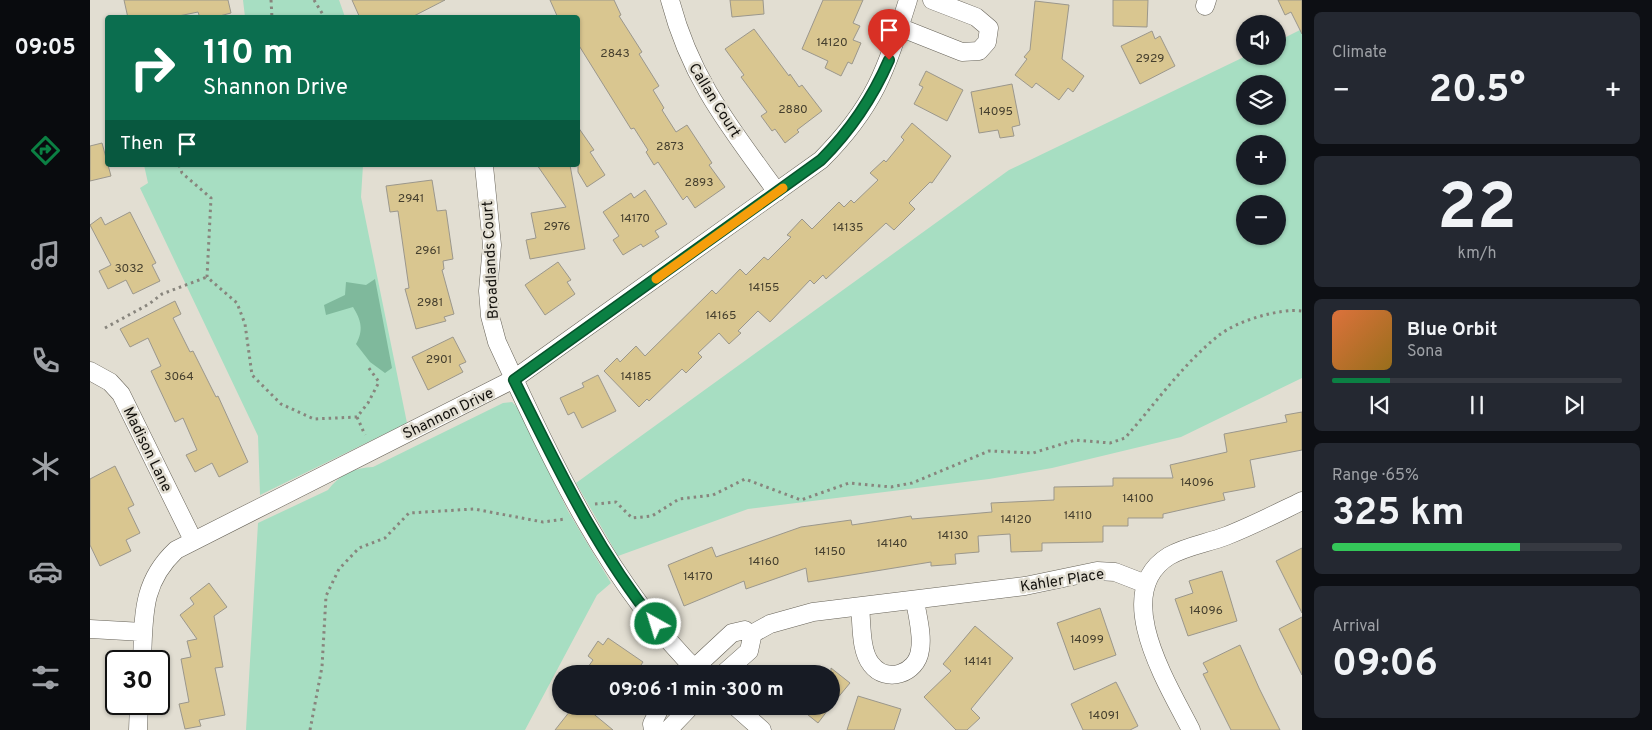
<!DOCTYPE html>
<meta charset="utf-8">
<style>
:root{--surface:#171b24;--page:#242831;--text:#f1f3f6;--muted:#9ea1a6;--line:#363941;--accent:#0b8043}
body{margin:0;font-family:Overpass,sans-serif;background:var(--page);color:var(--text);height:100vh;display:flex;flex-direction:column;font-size:19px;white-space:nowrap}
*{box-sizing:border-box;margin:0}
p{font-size:16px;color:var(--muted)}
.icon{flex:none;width:28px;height:28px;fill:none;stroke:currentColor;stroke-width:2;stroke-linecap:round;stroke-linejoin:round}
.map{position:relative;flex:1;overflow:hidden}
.side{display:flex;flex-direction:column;gap:12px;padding:12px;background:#0d0f14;width:350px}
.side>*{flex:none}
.hud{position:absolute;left:15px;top:15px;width:475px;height:152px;border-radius:5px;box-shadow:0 1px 4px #0004;background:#0b6e4f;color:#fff;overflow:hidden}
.fabs{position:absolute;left:1146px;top:15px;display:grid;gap:10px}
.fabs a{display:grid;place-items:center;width:50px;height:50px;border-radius:50%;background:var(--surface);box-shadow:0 1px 4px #0004;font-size:25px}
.speed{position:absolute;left:15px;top:650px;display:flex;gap:10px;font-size:25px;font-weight:700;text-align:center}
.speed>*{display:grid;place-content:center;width:65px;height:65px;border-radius:50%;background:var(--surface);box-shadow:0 1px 4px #0004;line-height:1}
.speed .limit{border:2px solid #111;border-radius:8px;background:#fff;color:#111}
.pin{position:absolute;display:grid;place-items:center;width:42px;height:42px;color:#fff;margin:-51px -21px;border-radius:50% 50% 50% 0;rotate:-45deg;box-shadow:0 0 5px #0007}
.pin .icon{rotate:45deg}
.me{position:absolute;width:55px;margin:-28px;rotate:321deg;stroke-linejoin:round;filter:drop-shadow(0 0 4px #0008)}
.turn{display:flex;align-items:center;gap:18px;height:105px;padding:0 15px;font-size:22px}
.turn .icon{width:65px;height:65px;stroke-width:2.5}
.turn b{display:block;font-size:35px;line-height:42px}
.then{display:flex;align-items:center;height:48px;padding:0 15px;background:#0003;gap:10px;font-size:19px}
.big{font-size:38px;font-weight:700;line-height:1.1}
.side .card{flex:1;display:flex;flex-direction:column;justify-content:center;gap:8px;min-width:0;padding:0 18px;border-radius:8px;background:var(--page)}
.side .dial{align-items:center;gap:0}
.dial b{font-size:65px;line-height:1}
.song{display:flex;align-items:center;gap:15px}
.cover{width:60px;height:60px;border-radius:8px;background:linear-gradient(135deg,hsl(20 70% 55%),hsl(40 70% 35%))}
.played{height:5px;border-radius:2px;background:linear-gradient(90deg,var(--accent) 20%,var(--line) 20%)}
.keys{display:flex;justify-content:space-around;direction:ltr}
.heat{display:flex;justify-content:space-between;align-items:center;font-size:28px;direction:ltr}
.charge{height:8px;border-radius:4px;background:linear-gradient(90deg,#34c759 65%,var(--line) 0)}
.trip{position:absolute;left:462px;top:665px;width:288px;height:50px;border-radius:25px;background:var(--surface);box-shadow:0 1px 4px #0004;font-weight:700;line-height:50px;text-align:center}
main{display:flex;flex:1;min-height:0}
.tabs{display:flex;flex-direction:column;width:90px;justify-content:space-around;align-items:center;background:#090b0e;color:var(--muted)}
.tabs .icon{width:35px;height:35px}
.tabs .on{color:var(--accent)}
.tabs b{font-size:22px;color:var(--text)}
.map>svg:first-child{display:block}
.green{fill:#a7dec2;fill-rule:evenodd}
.forest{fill:#7fb99c}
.building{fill:#d9c690;stroke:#9b978c}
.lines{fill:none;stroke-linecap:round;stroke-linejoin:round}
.minor-casing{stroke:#676359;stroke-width:19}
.path{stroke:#88857d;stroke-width:3;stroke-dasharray:2.5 4;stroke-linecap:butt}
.minor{stroke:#fff;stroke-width:18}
.route-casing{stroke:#07532c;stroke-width:12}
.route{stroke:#0b8043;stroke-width:9}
.slow{stroke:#f59e0b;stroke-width:9}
.labels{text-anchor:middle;stroke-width:5;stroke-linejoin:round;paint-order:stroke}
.number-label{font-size:12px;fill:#453f2e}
.street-label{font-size:15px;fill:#14120e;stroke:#e2ded2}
</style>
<main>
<nav class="tabs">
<b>09:05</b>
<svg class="icon on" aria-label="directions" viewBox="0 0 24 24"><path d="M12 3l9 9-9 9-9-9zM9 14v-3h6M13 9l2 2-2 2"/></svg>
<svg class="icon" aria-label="music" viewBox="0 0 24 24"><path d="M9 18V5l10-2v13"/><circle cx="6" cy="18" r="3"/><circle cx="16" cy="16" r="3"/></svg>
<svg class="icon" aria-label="phone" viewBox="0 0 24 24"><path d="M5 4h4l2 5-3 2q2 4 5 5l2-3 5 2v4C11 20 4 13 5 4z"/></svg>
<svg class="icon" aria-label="climate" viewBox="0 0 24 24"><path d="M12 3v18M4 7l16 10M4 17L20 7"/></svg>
<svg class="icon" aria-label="car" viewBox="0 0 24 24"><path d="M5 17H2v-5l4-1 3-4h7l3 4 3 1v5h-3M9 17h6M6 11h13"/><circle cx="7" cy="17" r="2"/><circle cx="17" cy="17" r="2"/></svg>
<svg class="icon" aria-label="filters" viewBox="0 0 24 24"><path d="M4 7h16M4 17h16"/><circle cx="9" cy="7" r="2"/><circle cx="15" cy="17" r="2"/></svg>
</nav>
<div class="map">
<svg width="1212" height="730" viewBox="0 0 1212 730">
<rect width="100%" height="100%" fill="#e2ded2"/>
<path class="green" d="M 153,0 L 249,0 L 255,17 L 155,17 Z
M 1212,29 L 1212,378 L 1091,437 L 962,468 L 899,479 L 658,509 L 528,556 L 486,483 L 919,170 L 1156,56 L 1188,56 L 1188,41 ZM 1155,84 L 1188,84 L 1188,116 L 1155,116 ZM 1155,144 L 1188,144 L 1188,176 L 1155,176 ZM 1155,204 L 1188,204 L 1188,236 L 1155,236 Z
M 54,165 L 273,165 L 271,197 L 317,423 L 170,495 L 168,436 L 50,188 L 58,183 Z
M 422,402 L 427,407 L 478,511 L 521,583 L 507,595 L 435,730 L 156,730 L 168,523 L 238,490 C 248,476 265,467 283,467 L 413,403 Z"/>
<path class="forest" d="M 285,279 L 302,368 L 295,373 L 280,362 L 266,344 C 274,330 271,320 263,307 L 236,315 L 234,305 L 255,295 L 256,282 L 276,285 Z"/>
<path class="building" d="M 34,0 L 138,0 L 141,13 L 122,18 L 110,18 L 108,12 L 79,18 L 38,18 Z
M 262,0 L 355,0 L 320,18 L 270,18 Z
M 460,0 L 524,0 L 531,15 L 529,16 L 552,52 L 549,54 L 569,86 L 563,90 L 574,108 L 572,110 L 586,132 L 597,125 L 622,163 L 619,165 L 635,187 L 605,208 L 597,196 L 593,200 L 568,162 L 564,165 L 556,152 L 558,150 L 544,128 L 541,129 L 488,44 L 488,18 L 468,18 Z
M 640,0 L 673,0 L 674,14 L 642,17 Z
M 733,0 L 773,0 L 763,23 L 770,26 L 763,40 L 771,43 L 762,64 L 758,62 L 751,76 L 735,68 L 738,61 L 712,49 Z
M 1023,0 L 1058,0 L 1057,27 L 1023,26 Z
M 1188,0 L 1212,0 L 1212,34 L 1201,12 L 1195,15 Z
M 945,1 L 979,5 L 972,59 L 994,76 L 983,92 L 978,88 L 969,100 L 946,83 L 942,88 L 925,75 L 937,59 L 934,57 L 940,50 Z
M 664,29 L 699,76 L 700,74 L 709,87 L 712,85 L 732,111 L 707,130 L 709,132 L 695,143 L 685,129 L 682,131 L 671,116 L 677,112 L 651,77 L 654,75 L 635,49 Z
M 1062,31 L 1065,39 L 1070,36 L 1085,66 L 1050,84 L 1031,46 Z
M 836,71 L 873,90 L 857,121 L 824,104 L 833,87 L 829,85 Z
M 922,84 L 930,125 L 922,127 L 924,136 L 910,138 L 908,130 L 889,133 L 881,92 Z
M 822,123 L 861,156 L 842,183 L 840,182 L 819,203 L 825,209 L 804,230 L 796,223 L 736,279 L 733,275 L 724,284 L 720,280 L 680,322 L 668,311 L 648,331 L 651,333 L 639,344 L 629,333 L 608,353 L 612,357 L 596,373 L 592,369 L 559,401 L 557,399 L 549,407 L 514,371 L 527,358 L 530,362 L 546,346 L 555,356 L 622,290 L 626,294 L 650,269 L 656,275 L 674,257 L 678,260 L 701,237 L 697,235 L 712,219 L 722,229 L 749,202 L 754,207 L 761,200 L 764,203 L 788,180 L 780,173 L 794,160 L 796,162 L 814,140 L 811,137 Z
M 488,127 L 504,150 L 500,152 L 515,175 L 497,187 L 488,172 Z
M 12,143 L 21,176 L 0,181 L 0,146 Z
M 447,165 L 480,165 L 495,249 L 440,259 L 436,240 L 446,238 L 441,213 L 476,207 Z
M 342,180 L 347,211 L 356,210 L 363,259 L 353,261 L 354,269 L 352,270 L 364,314 L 354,317 L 356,321 L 326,329 L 315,289 L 319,288 L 308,211 L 300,212 L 296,186 Z
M 555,190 L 577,224 L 565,231 L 569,237 L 553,247 L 551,244 L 533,255 L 523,240 L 529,236 L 513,212 L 541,193 L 544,198 Z
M 40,212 L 66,263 L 62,265 L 70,281 L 43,294 L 36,280 L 18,289 L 9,271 L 21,265 L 0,225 L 11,217 L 15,225 Z
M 468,262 L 481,280 L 477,282 L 485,294 L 455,315 L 435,285 Z
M 85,301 L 91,314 L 83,318 L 100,352 L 103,351 L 126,397 L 128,396 L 158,462 L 129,477 L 122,463 L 105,472 L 96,455 L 107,450 L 93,418 L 85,422 L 61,371 L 71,366 L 58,338 L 40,347 L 30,329 Z
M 363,337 L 376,362 L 369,365 L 373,372 L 338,390 L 322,357 Z
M 508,375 L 526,411 L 492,428 L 484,412 L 478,415 L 470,398 L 494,387 L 492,383 Z
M 1212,412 L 1212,450 L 1160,460 L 1165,487 L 1133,493 L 1135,500 L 1073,514 L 1073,518 L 1038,518 L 1038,526 L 1013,526 L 1013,542 L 952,543 L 952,551 L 921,552 L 920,534 L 888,536 L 889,552 L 865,554 L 866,564 L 841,566 L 841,562 L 718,582 L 716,568 L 656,589 L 654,581 L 594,606 L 578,565 L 622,547 L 626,557 L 711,527 L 761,520 L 762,525 L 821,516 L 822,519 L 902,512 L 901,503 L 964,500 L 964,487 L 1023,486 L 1023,478 L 1083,478 L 1080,465 L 1137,452 L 1134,434 L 1197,422 L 1195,415 Z
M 25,466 L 44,505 L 38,508 L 50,533 L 36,540 L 41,551 L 10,566 L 0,545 L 0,479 Z
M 1212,548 L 1212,613 L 1186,561 Z
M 1132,571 L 1147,621 L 1098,636 L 1085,599 L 1103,593 L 1099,581 Z
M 119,583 L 137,607 L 124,616 L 133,667 L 125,668 L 135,715 L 109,720 L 111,726 L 95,729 L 89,704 L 99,702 L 91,659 L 101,657 L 97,641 L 107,639 L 90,615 L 104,604 L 100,598 Z
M 1010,608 L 1026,655 L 984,670 L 967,623 Z
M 1212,617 L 1212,675 L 1189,629 Z
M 885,626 L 923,658 L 881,709 L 890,718 L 877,730 L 866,730 L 834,697 L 861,671 L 853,664 Z
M 518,638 L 553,662 L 545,674 L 493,674 L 503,660 L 498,656 L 508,641 L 513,645 Z
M 1150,645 L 1169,688 L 1190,730 L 1141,730 L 1113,674 L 1118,672 L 1113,663 Z
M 741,668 L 760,683 L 741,706 Z
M 1026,682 L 1048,726 L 1040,730 L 993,730 L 981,704 Z
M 768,696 L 811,709 L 804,730 L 757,730 Z
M 484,706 L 494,706 L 523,730 L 465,730 Z
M 707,706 L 741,706 L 728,723 Z"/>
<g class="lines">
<defs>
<path id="minor" d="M 580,0 C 601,80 640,127 687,192
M 1115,6 L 1117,0
M 809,27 L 872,52 L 889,51 L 897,42 L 899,28 L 886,17 L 842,0
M 394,166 L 402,245 L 398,291 L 400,316 L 407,342 C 461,459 516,582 610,674
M 0,371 L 20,382 L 31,394 L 103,540
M 770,607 C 772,623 770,650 781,664 C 796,684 827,674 830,650 C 833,635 827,615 825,600
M 0,629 L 53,632
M 660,635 L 680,624 L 723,612 L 935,586 L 1007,571 L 1025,572 L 1056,584
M 52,661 C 54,616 51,583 86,550 L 424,379 L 731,160 C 785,106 796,70 818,0
M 598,674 L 642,633 L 655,630 L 662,637 L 659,651 L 633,674
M 645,706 L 672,730
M 48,730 L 49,704
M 563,730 L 562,724 L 571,706
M 578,730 L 601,706
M 1101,730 C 1079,686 1019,593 1079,556 C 1096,546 1118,543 1136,536 C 1162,526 1187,513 1212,501"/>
</defs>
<use href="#minor" class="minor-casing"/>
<path class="path" d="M 181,0 L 182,18
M 224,0 L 235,18
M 89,165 L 92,173 L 121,198 L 117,277 L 147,303 L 155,324 L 162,375 L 191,404 L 224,419 L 267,417 L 278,403 L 289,382 L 278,367
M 15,328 L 59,304 L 72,294 L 117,277
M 267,417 L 275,435
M 505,504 L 526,502 L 542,518 L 562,516 L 589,499 L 623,495 L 655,479 L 711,500 L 759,483 L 801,487 L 822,483 L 899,451 L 943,453 L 985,440 L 1020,443 L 1035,438 C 1065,404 1093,364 1128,336 C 1146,321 1190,308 1212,311
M 220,730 L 232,667 L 236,596 L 249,569 L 269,548 L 295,538 L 319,513 L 384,509 L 453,522 L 475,519"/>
<use href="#minor" class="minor"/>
</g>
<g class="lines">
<defs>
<path id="route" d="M 566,624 C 505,548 467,466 424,380 L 731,160 C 761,130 782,99 799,60"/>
</defs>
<use href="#route" class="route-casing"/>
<use href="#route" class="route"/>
<path class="slow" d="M 566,279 L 693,188"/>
</g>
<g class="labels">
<g class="number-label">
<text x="742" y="46">14120</text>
<text x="525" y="57">2843</text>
<text x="1060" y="62">2929</text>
<text x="703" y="113">2880</text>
<text x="906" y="115">14095</text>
<text x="580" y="150">2873</text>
<text x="609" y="186">2893</text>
<text x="321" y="202">2941</text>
<text x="545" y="222">14170</text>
<text x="467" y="230">2976</text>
<text x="758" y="231">14135</text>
<text x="338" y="254">2961</text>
<text x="39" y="272">3032</text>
<text x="674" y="291">14155</text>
<text x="340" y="306">2981</text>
<text x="631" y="319">14165</text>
<text x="349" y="363">2901</text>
<text x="89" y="380">3064</text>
<text x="546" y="380">14185</text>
<text x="1107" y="486">14096</text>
<text x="1048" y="502">14100</text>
<text x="988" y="519">14110</text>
<text x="926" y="523">14120</text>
<text x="863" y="539">14130</text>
<text x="802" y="547">14140</text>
<text x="740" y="555">14150</text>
<text x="674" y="565">14160</text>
<text x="608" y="580">14170</text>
<text x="1116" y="614">14096</text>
<text x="997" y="643">14099</text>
<text x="888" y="665">14141</text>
<text x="1014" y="719">14091</text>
</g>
<g class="street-label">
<text transform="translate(625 100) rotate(58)" y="5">Callan Court</text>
<text transform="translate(400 260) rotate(-93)" y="5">Broadlands Court</text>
<text transform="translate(358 413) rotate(-26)" y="5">Shannon Drive</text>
<text transform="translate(58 449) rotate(64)" y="5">Madison Lane</text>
<text transform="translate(972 580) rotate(-9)" y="5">Kahler Place</text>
</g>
</g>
</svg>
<div class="fabs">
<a><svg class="icon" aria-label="sound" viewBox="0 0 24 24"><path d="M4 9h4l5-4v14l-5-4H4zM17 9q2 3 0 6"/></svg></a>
<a><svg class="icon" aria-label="layers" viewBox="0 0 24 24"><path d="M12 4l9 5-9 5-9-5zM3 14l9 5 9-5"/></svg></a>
<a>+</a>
<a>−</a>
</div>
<div class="speed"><div class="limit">30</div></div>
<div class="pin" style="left:799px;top:60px;background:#d93025"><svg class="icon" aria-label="arrive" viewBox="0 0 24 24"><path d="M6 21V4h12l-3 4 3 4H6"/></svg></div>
<svg class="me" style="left:566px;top:624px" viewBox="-20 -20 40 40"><circle r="17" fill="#0b8043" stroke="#fff" stroke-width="3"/><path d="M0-11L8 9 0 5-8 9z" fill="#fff"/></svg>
<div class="trip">09:06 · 1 min · 300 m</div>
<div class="hud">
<div class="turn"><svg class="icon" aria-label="right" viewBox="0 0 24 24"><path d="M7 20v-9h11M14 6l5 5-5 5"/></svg><div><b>110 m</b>Shannon Drive</div></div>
<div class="then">Then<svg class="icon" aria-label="arrive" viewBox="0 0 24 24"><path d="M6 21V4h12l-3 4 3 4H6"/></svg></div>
</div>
</div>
<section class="side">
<div class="card"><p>Climate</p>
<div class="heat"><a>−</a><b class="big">20.5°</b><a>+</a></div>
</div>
<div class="card dial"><b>22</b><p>km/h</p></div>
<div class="card">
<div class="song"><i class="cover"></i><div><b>Blue Orbit</b><p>Sona</p></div></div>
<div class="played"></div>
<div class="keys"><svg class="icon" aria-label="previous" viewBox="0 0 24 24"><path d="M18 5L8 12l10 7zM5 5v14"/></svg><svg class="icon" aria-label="pause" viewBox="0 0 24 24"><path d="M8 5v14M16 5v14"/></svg><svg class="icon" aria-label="next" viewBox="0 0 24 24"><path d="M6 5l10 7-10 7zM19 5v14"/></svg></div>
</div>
<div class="card"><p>Range · 65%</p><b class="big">325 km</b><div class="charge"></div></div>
<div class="card"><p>Arrival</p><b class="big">09:06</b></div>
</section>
</main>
